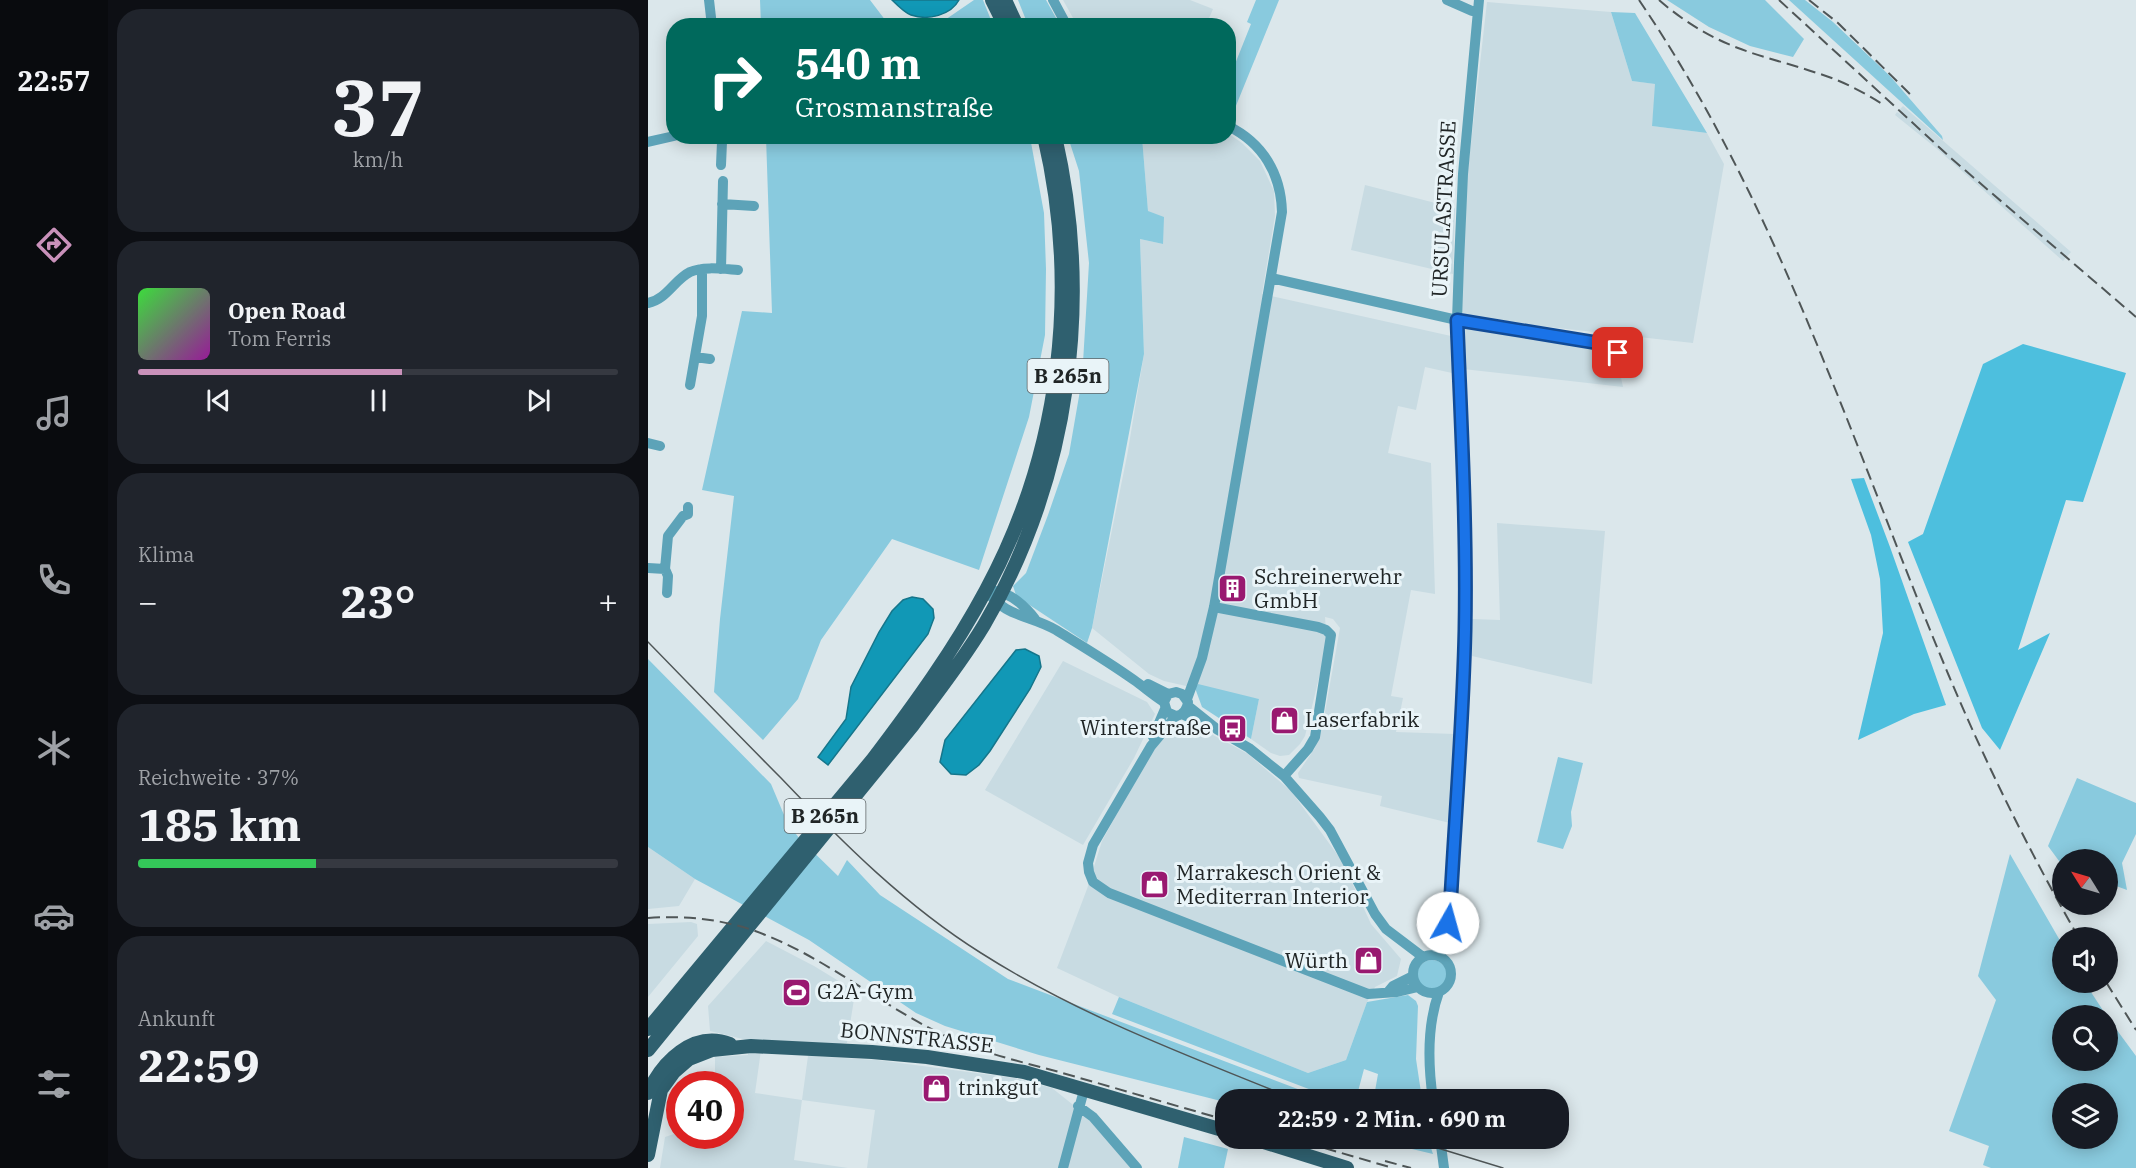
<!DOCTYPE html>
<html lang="de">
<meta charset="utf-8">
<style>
:root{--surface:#171b24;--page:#20242c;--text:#f1f3f6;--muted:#9ea1a6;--line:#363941;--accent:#c991ba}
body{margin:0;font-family:"IBM Plex Serif",serif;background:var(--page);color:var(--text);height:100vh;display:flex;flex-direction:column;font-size:22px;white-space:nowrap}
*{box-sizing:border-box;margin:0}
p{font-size:20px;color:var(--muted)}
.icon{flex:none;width:33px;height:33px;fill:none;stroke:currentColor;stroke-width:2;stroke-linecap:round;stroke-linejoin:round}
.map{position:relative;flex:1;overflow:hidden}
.drawer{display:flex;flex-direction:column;gap:9px;padding:9px;background:#0d0f14;width:540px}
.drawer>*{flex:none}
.guide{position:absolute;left:18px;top:18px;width:570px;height:126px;border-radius:24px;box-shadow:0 3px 15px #0003;background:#00695c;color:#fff;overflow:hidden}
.needle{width:39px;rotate:307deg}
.controls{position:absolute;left:1404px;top:849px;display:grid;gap:12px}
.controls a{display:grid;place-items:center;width:66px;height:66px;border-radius:50%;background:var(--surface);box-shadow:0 3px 15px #0003;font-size:30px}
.speed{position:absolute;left:18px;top:1071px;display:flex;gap:12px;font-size:30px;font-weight:700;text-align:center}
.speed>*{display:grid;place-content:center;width:78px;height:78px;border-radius:50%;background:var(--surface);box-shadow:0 3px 15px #0003;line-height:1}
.speed .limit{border:9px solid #d22;background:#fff;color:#111}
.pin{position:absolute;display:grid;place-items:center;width:51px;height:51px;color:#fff;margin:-26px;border-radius:12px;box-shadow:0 3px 9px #0006}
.me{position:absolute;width:66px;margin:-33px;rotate:7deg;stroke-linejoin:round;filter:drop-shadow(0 0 4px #0008)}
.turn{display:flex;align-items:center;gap:21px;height:126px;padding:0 30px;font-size:27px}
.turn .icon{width:78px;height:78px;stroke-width:2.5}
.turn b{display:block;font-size:42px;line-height:51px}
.big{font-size:45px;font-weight:800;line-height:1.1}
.drawer .widget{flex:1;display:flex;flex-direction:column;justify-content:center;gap:9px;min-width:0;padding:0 21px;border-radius:24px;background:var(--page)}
.drawer .dial{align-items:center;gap:0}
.dial b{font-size:78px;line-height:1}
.song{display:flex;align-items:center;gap:18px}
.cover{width:72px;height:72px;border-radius:9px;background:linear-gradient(135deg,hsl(120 70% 55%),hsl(300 70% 35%))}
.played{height:6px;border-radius:3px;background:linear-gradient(90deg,var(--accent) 55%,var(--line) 55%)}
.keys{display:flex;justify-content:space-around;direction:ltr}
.heat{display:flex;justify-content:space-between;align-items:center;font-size:33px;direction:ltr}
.charge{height:9px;border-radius:4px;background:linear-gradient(90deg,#34c759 37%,var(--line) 0)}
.trip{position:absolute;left:567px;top:1089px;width:354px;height:60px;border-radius:24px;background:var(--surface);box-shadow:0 3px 15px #0003;font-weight:800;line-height:60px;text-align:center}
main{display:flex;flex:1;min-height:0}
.tabs{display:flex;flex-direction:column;width:108px;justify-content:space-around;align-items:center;background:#090b0e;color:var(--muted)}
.tabs .icon{width:42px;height:42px}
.tabs .current{color:var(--accent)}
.tabs b{font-size:27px;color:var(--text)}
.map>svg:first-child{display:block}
.built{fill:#c8dbe2}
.green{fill:#89cade;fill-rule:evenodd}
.forest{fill:#4dbfde}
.water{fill:#1198b6;stroke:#16768b;stroke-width:1.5}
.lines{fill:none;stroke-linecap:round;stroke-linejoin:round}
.minor{stroke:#5da3b8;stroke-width:10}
.major{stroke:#2f606f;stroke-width:14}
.tram{stroke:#4f5657;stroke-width:1.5}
.rail{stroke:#4f5657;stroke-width:2;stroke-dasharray:12 6;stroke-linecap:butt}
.route-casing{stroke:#114b97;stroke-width:15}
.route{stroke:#1a73e8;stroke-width:10}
.labels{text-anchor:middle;stroke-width:6;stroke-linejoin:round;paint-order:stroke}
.shield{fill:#e9f4f8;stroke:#5c6365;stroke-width:1.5}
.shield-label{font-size:20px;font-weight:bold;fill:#202526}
.street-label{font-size:21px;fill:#202526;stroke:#e9f4f8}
.poi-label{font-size:21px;fill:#202526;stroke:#e9f4f8;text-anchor:start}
</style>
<main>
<nav class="tabs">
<b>22:57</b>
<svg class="icon current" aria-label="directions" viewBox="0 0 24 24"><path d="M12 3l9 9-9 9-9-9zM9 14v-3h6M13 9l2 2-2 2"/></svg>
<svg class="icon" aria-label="music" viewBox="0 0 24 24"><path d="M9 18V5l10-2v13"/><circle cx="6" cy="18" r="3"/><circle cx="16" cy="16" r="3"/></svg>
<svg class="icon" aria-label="phone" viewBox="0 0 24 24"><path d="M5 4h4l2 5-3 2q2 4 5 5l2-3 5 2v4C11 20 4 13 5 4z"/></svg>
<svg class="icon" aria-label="climate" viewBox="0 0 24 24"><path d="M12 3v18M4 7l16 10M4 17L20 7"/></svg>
<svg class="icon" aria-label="car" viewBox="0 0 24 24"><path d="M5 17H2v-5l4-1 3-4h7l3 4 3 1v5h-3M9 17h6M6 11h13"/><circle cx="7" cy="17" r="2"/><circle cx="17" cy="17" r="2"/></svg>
<svg class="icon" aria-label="filters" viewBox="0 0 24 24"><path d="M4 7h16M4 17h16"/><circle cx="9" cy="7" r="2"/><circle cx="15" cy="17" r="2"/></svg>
</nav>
<section class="drawer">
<div class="widget dial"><b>37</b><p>km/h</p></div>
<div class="widget">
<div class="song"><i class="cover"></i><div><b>Open Road</b><p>Tom Ferris</p></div></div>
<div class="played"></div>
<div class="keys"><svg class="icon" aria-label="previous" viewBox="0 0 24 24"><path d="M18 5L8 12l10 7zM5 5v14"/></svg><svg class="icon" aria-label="pause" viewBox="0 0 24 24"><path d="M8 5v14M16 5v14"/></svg><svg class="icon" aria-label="next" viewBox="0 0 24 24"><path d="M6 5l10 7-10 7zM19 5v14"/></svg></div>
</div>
<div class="widget"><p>Klima</p>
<div class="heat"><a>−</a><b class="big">23°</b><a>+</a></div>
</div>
<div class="widget"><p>Reichweite · 37%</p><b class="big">185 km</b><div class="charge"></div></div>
<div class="widget"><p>Ankunft</p><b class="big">22:59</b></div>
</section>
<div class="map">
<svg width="1488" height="1168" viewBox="0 0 1488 1168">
<rect width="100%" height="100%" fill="#dbe7eb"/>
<path class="built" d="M 415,0 L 542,0 L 565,9 L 558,25 L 429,25 Z
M 839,2 L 963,12 L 984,81 L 1008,84 L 1004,126 L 1059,133 L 1076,164 L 1045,343 L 820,318 L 813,311 L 818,187 Z
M 1255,106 L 1423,252 L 1415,261 L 1288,148 L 1247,115 L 1249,112 L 1253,115 L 1250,111 Z
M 581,134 L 594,143 L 612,161 L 626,191 L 627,216 L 614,294 L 803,336 L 804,373 L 777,367 L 768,410 L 750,406 L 740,453 L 783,463 L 787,594 L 763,590 L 743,696 L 755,698 L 748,732 L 807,734 L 802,823 L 732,806 L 734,796 L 651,778 L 650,773 L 667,748 L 675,723 L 692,628 L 685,619 L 677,617 L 679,644 L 657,736 L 652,744 L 641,755 L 632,756 L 623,753 L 603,739 L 611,699 L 547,688 L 516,681 L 501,674 L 444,628 L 479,456 L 496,354 L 492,239 L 515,244 L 500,211 L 494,137 L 580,136 Z
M 717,185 L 807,208 L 805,274 L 703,250 Z
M 820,325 L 943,346 L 963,367 L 971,368 L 975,387 L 815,369 L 814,330 Z
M 849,523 L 957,531 L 944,684 L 824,656 L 824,619 L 852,620 Z
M 415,661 L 499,702 L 507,714 L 486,758 L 435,845 L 337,790 Z
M 539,728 L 556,730 L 600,754 L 643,791 L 694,861 L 723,924 L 753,959 L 749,976 L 727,987 L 719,1002 L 698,1060 L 660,1073 L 471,997 L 409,968 L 439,889 L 454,841 L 497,763 L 512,742 L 524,732 Z
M 0,847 L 47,879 L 31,906 L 0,909 Z
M 43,922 L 49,924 L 50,936 L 0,997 L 0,924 Z
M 118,941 L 166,966 L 207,991 L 207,993 L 199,1043 L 186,1045 L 114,1043 L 107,1093 L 154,1100 L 160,1056 L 229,1060 L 366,1078 L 404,1088 L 444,1120 L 485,1168 L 219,1168 L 227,1110 L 154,1100 L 146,1160 L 200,1168 L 12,1168 L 17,1137 L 26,1134 L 59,1138 L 60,1136 L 82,1136 L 82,1084 L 67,1084 L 67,1057 L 100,1055 L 99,1040 L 62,1031 L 60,1006 Z"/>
<path class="green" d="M 112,0 L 222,0 L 241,25 L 291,24 L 326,0 L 335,0 L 345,25 L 113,25 Z
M 370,0 L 398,0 L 412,25 L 380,25 Z
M 608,0 L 631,0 L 583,118 L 581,117 L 581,79 L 603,24 L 599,22 Z
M 1019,0 L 1117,0 L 1156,39 L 1145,57 L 1102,46 L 1061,27 Z
M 1141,0 L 1157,0 L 1185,22 L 1242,76 L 1294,136 L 1295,140 Z
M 963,12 L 987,13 L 1059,133 L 1004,126 L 1007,84 L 984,81 Z
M 118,137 L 382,137 L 396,213 L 398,269 L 397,335 L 381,417 L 331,570 L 244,539 L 173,640 L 150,699 L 115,740 L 66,692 L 72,619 L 86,496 L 54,490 L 94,311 L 124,313 Z
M 420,137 L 494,137 L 500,211 L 516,217 L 515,244 L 492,239 L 496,354 L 444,628 L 439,643 L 377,602 L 368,595 L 365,586 L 378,573 L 400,515 L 421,454 L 434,379 L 441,263 L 431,171 Z
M 0,659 L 123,784 L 139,822 L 151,838 L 190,876 L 199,860 L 232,895 L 360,979 L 676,1099 L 578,1100 L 577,1102 L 391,1055 L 297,1026 L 268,1013 L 161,940 L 47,879 L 0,847 Z
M 550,684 L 611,699 L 603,739 L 554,707 L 547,688 Z
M 910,757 L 935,763 L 923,812 L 924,826 L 915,849 L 889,842 Z
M 1429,778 L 1488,803 L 1488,834 L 1474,863 L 1479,890 L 1460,883 L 1460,860 L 1414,860 L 1414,865 L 1400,846 Z
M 1362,854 L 1414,944 L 1414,982 L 1437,983 L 1458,1015 L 1414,1016 L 1414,1060 L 1460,1060 L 1460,1018 L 1488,1056 L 1488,1168 L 1343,1168 L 1335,1165 L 1341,1146 L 1301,1131 L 1348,1000 L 1330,976 ZM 1414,1094 L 1460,1094 L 1460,1138 L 1414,1138 Z
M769 975a15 15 0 1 1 30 0a15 15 0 1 1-30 0Z
M 760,995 L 768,1001 L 770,1006 L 768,1059 L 774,1099 L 754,1099 L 727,1091 L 730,1074 L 716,1069 L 708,1099 L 687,1099 L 464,1014 L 471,997 L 660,1073 L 698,1060 L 719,1002 Z
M 536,1137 L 580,1149 L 576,1168 L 530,1168 Z
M 722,1139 L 780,1139 L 785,1154 Z"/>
<path class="forest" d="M 1375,344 L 1478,373 L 1435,502 L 1418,500 L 1370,650 L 1402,633 L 1352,750 L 1334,728 L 1260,542 L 1275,534 L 1335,364 Z
M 1216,478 L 1242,547 L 1298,705 L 1266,714 L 1210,740 L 1235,633 L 1232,579 L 1223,535 L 1203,479 Z"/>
<path class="water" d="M 244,0 L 311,0 C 303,15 280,21 263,15 C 257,13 249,5 244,0 Z
M 264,597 L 275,599 L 285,609 L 286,618 L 280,634 L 180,765 L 170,757 L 198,719 L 203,687 L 231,632 L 244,611 L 255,600 Z
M 377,649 L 391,656 L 393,667 L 382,689 L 342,751 L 331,765 L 318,775 L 303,774 L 292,762 L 297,740 L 368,650 Z"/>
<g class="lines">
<path class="minor" d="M 61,0 L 64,26
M 405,0 L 419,26
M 799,0 L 824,11 L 830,10
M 69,136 L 74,142 L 73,165
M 0,142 L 26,136
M 74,204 L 106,206
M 73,269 L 75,181
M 623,278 L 809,320 L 950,343 L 970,353
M 0,303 C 19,299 26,280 42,272 C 55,266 76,269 90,270
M 47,357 L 62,359
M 42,385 L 54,316 L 54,269
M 0,443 L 12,446
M 0,568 L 17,569
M 338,590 C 358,618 380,614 408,630 C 434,646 461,662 486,680 C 496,687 505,695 516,702
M 347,591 C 363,593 378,607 387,619
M 19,593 L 20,576 L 17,569 L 20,536 L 35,516 L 40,514 L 40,507
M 566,607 L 670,627 L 678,630 L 683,635 L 667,737 L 660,749 L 636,776
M 500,684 L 520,694 L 528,692 L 534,694 L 540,702 C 539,710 535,715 528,716 L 519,712 L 516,702 L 520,694
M 539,699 L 554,658 L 566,607 L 634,212 C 633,174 615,143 580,126
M 540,706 L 570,730 L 601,748 L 636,776 L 672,817 L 682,830 L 727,914 L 738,929 L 775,957
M 534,714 L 561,727
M 528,716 L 503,746 L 445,845 L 440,863 L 441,872 L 445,882 L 461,893 L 720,994 L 749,992 L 770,987
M 505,737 L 517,709
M765 974a19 19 0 1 1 38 0a19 19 0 1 1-38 0Z
M 787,955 L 800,923 L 802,912 L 817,630 L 816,508 L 809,320 L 811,263 L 815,174 L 831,0
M 740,992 L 745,986 L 765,976
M 785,1100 C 780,1065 779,1025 791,992
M 430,1106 L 445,1117 L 489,1168
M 792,1138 L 796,1168
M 415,1168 L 436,1090"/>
<path class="major" d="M 344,0 L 357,26
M 357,0 L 369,26
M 0,1029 L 225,759 C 266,705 306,650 338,590 C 413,451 432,289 396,136
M 0,1050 L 265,725 C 290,692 315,660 336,625 C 422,478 445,301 407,136
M 0,1093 C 14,1062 45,1030 82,1044
M 603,1138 L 699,1168
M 0,1155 L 13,1090 L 26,1072 L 41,1059 L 64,1050 L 103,1046 L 224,1052 L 279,1057 L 376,1072 L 578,1131"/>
<path class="tram" d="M 0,642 C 44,687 88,733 133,778 C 194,842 258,906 333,953 C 432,1016 541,1056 649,1100
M 757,1138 L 855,1168"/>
<path class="rail" d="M 991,0 C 1132,207 1205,447 1301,676 C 1339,766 1382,853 1431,938
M 1011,0 C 1034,20 1061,37 1090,48 C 1116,58 1143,64 1169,73 C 1193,80 1215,92 1236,105
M 1131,0 L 1304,159 L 1488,317
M 1161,0 L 1190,23 L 1263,95
M 0,918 C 41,915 82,920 120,936 C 188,964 244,1014 311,1042 C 343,1055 378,1063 411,1072 C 467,1088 522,1104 578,1120
M 1458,982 L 1488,1030
M 642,1138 L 745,1168
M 737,1161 L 763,1168"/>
</g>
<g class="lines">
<defs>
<path id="route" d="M 800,923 L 802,912 C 807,818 815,724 817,630 C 819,527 813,423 809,320 L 950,343 L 970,353"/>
</defs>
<use href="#route" class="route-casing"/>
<use href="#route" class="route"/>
</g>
<defs>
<symbol id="building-square" viewBox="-11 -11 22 22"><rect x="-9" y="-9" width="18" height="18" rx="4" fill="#991970" stroke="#e9f4f8"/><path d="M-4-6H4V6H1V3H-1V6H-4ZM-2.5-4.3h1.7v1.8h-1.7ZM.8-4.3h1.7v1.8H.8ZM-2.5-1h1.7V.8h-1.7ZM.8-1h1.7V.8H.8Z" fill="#fff"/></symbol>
<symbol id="shop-square" viewBox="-11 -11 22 22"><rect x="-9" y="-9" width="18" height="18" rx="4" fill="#991970" stroke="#e9f4f8"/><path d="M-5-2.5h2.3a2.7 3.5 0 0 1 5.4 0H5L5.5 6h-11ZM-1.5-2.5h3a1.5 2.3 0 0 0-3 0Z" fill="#fff"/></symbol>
<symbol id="bus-square" viewBox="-11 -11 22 22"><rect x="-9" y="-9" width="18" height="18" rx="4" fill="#991970" stroke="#e9f4f8"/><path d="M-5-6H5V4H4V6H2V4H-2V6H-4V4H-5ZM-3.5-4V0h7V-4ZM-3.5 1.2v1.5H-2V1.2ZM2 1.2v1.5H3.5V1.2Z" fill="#fff"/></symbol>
<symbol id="stadium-square" viewBox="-11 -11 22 22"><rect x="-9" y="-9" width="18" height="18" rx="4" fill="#991970" stroke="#e9f4f8"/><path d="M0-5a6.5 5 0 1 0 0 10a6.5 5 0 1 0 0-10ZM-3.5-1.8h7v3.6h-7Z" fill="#fff"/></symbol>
</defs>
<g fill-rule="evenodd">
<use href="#building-square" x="568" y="572" width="33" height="33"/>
<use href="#shop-square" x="620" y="704" width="33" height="33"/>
<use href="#bus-square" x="568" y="712" width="33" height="33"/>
<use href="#shop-square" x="490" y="868" width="33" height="33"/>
<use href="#shop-square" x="704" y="944" width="33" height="33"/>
<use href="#stadium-square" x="132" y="976" width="33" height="33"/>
<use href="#shop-square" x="272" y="1072" width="33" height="33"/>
</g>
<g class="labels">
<g class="shield">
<rect x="379.5" y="359" width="81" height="34" rx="4.5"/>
<rect x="136.5" y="799" width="81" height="34" rx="4.5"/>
</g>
<g class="shield-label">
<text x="420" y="383">B 265n</text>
<text x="177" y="823">B 265n</text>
</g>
<g class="street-label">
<text transform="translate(796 209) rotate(-87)" y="7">URSULASTRASSE</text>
<text transform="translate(269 1038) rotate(6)" y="7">BONNSTRASSE</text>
</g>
<g class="poi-label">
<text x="606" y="584">Schreinerwehr<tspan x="606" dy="24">GmbH</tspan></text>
<text x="657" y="727">Laserfabrik</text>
<text x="563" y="735" text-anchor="end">Winterstraße</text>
<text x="528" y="880">Marrakesch Orient &amp;<tspan x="528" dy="24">Mediterran Interior</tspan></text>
<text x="700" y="968" text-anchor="end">Würth</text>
<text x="169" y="999">G2A-Gym</text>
<text x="310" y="1095">trinkgut</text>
</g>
</g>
</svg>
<div class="controls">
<a><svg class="needle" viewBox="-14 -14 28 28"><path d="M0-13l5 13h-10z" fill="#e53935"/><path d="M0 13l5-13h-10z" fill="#9ea1a6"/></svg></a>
<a><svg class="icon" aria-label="sound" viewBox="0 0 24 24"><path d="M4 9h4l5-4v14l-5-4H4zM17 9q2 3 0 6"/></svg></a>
<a><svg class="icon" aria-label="search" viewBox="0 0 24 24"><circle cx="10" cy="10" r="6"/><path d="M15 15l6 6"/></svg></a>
<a><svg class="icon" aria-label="layers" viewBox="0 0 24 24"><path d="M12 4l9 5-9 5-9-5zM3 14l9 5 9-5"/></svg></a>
</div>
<div class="speed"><div class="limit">40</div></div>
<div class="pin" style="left:970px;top:353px;background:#d93025"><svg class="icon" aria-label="arrive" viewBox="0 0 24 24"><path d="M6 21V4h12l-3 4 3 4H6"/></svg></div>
<svg class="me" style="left:800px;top:923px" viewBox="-20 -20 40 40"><circle r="19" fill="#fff"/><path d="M0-13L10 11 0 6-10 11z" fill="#1a73e8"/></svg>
<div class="trip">22:59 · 2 Min. · 690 m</div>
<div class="guide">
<div class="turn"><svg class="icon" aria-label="right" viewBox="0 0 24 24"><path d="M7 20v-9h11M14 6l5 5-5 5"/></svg><div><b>540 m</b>Grosmanstraße</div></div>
</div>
</div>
</main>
